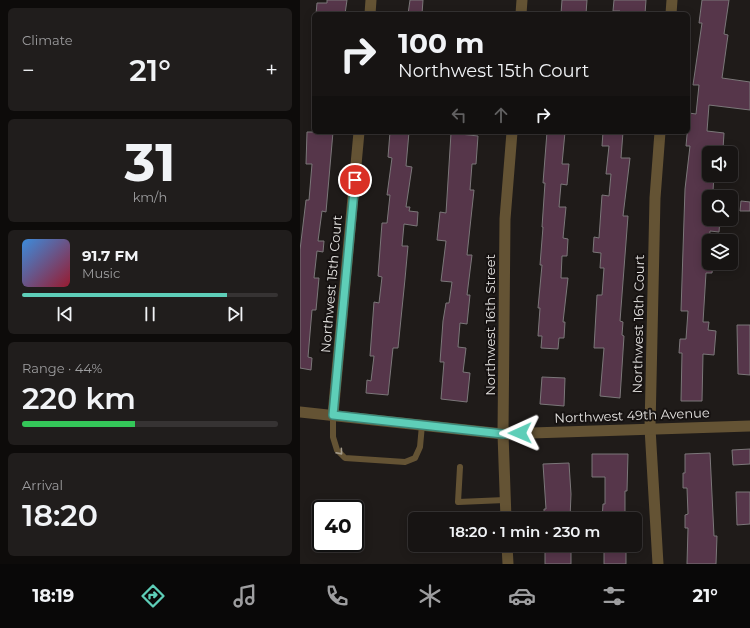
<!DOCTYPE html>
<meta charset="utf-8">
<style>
:root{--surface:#171413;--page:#201d1c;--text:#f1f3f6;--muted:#9e9ea0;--line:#363333;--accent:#5eceb8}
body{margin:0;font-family:Montserrat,sans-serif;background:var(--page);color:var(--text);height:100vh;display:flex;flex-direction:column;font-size:15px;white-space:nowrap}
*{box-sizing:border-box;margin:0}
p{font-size:13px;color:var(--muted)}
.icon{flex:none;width:22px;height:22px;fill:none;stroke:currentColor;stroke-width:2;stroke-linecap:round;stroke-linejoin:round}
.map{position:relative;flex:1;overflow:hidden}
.sheet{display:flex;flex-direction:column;gap:8px;padding:8px;background:#0d0b0a;width:300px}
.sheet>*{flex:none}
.hud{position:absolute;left:12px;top:12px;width:378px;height:122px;border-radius:6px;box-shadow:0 2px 10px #0003,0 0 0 1px var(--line);background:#171413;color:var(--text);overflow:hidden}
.tools{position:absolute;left:402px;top:146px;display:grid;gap:8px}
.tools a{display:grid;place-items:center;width:36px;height:36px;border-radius:6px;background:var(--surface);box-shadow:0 2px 10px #0003,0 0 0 1px var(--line);font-size:20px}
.speed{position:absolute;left:12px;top:500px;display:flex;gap:8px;font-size:20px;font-weight:700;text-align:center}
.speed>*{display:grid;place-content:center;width:52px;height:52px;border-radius:50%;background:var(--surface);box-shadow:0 2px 10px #0003,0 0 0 1px var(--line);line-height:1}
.speed .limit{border:2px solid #111;border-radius:6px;background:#fff;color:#111}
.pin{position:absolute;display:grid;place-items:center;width:34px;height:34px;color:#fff;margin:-17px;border:2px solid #fff;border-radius:50%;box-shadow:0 1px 4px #0007}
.me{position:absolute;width:44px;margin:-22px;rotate:269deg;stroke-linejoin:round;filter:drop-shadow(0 0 3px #0008)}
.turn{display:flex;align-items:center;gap:14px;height:84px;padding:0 20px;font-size:18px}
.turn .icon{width:52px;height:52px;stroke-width:2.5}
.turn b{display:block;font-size:28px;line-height:34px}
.lanes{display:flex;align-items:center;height:38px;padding:0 20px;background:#0003;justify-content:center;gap:20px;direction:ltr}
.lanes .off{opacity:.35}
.big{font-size:30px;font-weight:600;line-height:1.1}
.sheet .tile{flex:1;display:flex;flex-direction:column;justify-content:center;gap:6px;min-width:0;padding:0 14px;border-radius:6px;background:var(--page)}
.sheet .dial{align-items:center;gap:0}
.dial b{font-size:52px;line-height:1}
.song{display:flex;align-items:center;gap:12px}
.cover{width:48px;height:48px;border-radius:6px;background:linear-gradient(135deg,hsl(210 70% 55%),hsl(350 70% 35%))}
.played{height:4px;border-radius:2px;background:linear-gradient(90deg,var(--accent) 80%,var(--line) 80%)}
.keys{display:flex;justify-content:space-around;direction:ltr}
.heat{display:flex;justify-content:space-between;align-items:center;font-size:22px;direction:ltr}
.charge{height:6px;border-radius:3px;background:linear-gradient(90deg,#34c759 44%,var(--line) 0)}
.trip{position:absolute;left:108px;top:512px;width:234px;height:40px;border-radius:6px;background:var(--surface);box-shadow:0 2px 10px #0003,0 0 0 1px var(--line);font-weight:600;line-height:40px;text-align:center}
.tab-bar{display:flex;height:64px;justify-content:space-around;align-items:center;background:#090808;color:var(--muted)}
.tab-bar .icon{width:28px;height:28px}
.tab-bar .active{color:var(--accent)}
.tab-bar b{font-size:18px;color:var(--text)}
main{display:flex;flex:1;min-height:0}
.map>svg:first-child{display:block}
.building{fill:#56364a;stroke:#7b7779}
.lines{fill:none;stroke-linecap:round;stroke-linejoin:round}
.service{stroke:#645334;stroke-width:6}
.minor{stroke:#645334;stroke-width:11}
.tertiary{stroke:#645334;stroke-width:11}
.oneway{stroke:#a49b8a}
.route-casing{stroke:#3d8678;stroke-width:10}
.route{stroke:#5eceb8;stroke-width:7}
.labels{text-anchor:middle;stroke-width:4;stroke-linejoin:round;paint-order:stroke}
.street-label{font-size:13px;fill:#e5e3e1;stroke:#161211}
</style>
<main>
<section class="sheet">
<div class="tile"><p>Climate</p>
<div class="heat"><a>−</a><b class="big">21°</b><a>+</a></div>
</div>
<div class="tile dial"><b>31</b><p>km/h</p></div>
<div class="tile">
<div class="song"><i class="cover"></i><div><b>91.7 FM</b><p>Music</p></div></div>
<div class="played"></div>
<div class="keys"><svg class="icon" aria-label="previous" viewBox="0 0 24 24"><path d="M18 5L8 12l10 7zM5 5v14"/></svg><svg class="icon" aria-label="pause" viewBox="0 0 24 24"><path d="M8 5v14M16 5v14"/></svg><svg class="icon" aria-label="next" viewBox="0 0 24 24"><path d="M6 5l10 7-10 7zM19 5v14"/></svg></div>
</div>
<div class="tile"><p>Range · 44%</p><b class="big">220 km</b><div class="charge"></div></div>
<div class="tile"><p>Arrival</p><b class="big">18:20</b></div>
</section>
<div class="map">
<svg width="450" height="564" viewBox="0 0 450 564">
<rect width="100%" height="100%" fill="#1f1b19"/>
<path class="building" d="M 27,0 L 47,0 L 45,14 L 16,14 L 17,3 L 27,3 Z
M 110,0 L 123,0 L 122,14 L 108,14 Z
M 262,0 L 287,0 L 286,14 L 261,14 Z
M 314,0 L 346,0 L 345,14 L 320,14 L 320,11 L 313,11 Z
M 402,0 L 429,0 L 424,34 L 428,35 L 422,78 L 450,82 L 450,110 L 409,105 L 407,131 L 424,133 L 423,149 L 409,148 L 409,175 L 414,175 L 413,191 L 409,191 L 409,219 L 420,219 L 419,232 L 410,231 L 408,257 L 409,263 L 413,263 L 412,273 L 406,273 L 403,322 L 409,322 L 408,330 L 416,331 L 414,355 L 403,354 L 402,401 L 381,401 L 382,353 L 379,353 L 380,339 L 386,339 L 388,311 L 381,311 L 385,189 L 390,146 L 386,146 L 389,113 L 396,114 L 399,85 L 393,85 L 402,23 L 399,23 Z
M 7,132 L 33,132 L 26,212 L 22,211 L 18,241 L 24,241 L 23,252 L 17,251 L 14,278 L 19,278 L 16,310 L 12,310 L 8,357 L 12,358 L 11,370 L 0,368 L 0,250 L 6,200 L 9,200 L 12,164 L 6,164 Z
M 90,132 L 109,132 L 106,166 L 112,167 L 106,207 L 110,207 L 109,211 L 118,212 L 117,226 L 104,224 L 102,246 L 108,246 L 105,279 L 98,348 L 93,348 L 88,395 L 66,393 L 67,380 L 71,381 L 74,356 L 70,356 L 74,302 L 79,303 L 82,277 L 78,276 L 82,223 L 87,223 L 90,195 L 87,195 L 92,158 L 88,157 Z
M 247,132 L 265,132 L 262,164 L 269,164 L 267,185 L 261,184 L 259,207 L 266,207 L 263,238 L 268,239 L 267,256 L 262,256 L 261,278 L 268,278 L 263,322 L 265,322 L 264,338 L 259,338 L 258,349 L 241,348 L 242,336 L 238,336 L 240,308 L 238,308 L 242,265 L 240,265 L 243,227 L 242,227 L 245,183 L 243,183 Z
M 303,132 L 323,132 L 321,158 L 330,158 L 323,216 L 328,216 L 320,321 L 323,322 L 322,335 L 324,336 L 320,398 L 300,396 L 304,348 L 294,348 L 297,295 L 302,295 L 304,268 L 300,268 L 301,253 L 293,252 L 294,237 L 299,238 L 302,195 L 309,196 L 311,174 L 306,174 L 309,146 L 302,146 Z
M 151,133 L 178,136 L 176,164 L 172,164 L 170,190 L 174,190 L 167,255 L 172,255 L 167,295 L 170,295 L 167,324 L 160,323 L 158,347 L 166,348 L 163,372 L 170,373 L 167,402 L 141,399 L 144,362 L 140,362 L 143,321 L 146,303 L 149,303 L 152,282 L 141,281 L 146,241 L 137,240 L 140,212 L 146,213 Z
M 441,201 L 450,202 L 450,211 L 440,211 Z
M 437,325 L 450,325 L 450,375 L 438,374 Z
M 242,377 L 265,378 L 264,406 L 240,404 Z
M 450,449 L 450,464 L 433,465 L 432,450 Z
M 410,453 L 414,536 L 417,536 L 416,564 L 387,564 L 388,528 L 385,528 L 385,515 L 388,514 L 387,488 L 383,488 L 383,473 L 385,473 L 385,454 Z
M 292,454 L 328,454 L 327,491 L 325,491 L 325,519 L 302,519 L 303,504 L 305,504 L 305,477 L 292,477 Z
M 269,463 L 271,494 L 270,519 L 244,519 L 244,509 L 246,509 L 243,464 Z
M 436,492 L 450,492 L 450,524 L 437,525 Z
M 304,545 L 326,545 L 326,564 L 304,564 Z
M 245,550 L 271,550 L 271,564 L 245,564 Z"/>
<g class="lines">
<path class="service" d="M 33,415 L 33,437 L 37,450 L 45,458 L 105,462 L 115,458 L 120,447 L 122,425
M 160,467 L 158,502 L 205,500"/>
<path class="minor" d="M 70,14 L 71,0
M 221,14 L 222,0
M 371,14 L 372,0
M 33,415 L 59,132
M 203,434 L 205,219 L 212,132
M 358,564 L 350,428 L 355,198 L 360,132"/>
<path class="tertiary" d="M 0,412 L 203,434 L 450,426
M 203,434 L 206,519
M 207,545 L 208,564"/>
</g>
<defs><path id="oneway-chevron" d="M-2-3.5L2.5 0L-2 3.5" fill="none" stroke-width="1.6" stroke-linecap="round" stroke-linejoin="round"/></defs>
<use class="oneway" href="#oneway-chevron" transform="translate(40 452) rotate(49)"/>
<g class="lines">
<defs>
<path id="route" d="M 55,180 L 33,415 L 203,434 L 220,433"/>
</defs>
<use href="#route" class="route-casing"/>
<use href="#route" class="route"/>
</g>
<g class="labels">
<g class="street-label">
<text transform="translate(31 284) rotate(-85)" y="5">Northwest 15th Court</text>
<text transform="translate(338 324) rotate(-89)" y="5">Northwest 16th Court</text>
<text transform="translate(190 325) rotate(-90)" y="5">Northwest 16th Street</text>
<text transform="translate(332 415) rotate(-2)" y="5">Northwest 49th Avenue</text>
</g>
</g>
</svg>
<div class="tools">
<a><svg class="icon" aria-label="sound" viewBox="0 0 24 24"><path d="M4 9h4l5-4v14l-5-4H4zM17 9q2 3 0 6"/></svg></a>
<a><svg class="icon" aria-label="search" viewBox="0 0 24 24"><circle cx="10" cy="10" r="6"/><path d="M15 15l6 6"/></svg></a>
<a><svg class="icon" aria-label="layers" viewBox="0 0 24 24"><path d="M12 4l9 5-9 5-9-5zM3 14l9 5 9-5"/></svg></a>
</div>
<div class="speed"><div class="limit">40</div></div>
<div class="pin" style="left:55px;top:180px;background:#d93025"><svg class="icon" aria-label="arrive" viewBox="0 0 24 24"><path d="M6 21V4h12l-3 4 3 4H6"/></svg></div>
<svg class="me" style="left:220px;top:433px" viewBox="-20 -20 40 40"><path d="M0-17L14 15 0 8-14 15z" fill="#5eceb8" stroke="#fff" stroke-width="4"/></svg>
<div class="trip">18:20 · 1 min · 230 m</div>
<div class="hud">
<div class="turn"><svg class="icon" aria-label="right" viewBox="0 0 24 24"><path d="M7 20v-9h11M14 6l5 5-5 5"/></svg><div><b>100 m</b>Northwest 15th Court</div></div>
<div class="lanes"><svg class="icon off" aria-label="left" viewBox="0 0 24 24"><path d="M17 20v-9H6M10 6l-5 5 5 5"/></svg><svg class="icon off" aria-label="ahead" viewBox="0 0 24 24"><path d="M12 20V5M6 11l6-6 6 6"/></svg><svg class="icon" aria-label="right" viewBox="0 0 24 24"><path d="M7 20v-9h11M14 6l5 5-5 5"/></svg></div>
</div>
</div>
</main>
<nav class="tab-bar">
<b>18:19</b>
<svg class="icon active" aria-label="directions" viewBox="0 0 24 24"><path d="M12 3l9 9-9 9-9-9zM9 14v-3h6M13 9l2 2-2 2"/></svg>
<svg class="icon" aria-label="music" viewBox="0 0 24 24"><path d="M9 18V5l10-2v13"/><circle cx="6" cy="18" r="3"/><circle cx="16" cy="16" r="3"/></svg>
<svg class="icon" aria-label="phone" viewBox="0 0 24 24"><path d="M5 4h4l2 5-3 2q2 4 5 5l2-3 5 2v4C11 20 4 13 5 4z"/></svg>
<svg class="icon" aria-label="climate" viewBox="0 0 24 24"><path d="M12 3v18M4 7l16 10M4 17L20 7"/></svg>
<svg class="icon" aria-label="car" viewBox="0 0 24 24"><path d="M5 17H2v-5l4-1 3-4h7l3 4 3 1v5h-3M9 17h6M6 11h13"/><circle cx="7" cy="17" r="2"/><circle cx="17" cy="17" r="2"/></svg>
<svg class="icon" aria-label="filters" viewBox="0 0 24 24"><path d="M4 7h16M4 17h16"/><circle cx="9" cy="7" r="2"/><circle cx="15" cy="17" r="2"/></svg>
<b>21°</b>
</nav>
